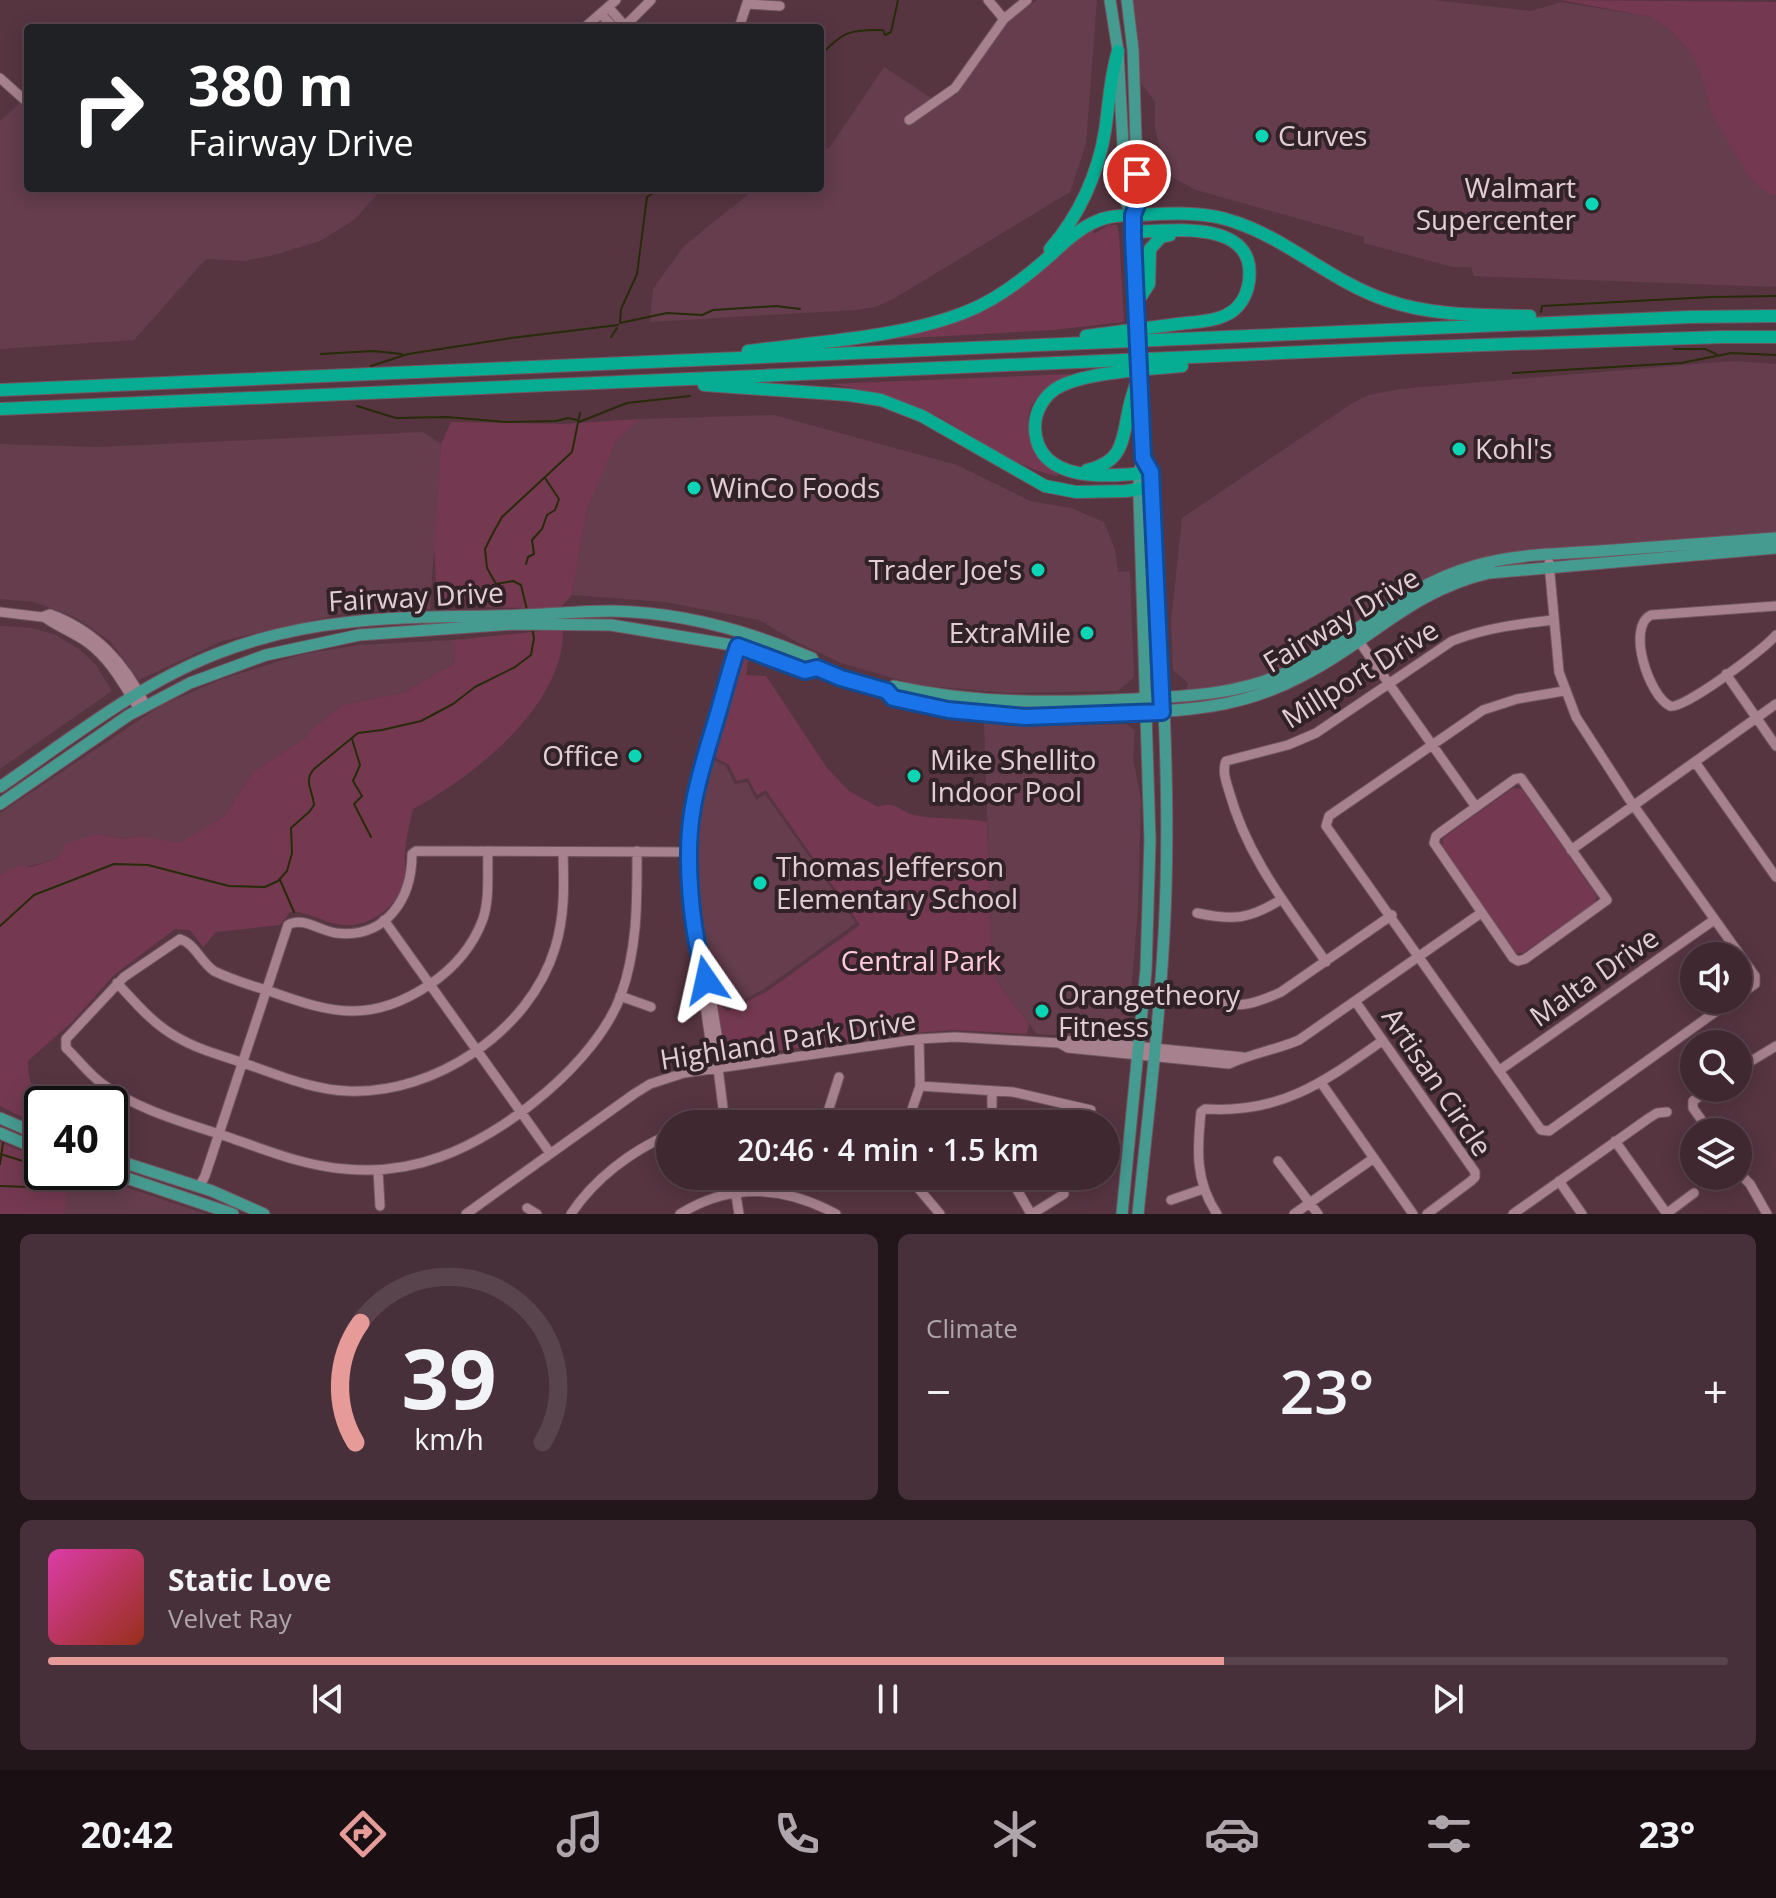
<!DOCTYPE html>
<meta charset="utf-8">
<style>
:root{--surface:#402831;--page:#473039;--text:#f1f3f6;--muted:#aea6ab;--line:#59444d;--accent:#e69b98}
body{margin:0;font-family:"Open Sans",sans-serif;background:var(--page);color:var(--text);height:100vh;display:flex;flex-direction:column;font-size:30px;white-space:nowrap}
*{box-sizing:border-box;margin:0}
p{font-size:26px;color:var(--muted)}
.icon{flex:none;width:44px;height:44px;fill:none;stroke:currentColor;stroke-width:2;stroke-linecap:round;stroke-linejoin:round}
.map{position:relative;height:1214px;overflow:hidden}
.drawer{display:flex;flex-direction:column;gap:20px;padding:20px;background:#23161b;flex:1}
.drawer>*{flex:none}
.hud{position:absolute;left:24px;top:24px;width:800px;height:168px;border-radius:8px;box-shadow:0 4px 20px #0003,0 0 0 2px var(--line);background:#202124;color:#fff;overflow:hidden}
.controls{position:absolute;left:1680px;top:942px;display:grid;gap:16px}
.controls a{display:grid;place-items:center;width:72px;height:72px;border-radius:50%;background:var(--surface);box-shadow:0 4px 20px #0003,0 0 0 2px var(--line);font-size:40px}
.speed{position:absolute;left:24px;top:1086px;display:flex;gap:16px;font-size:40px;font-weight:700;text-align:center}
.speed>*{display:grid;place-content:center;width:104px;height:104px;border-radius:50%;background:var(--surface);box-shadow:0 4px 20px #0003,0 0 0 2px var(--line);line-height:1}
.speed .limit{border:4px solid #111;border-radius:12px;background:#fff;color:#111}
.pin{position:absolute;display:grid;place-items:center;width:68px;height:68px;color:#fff;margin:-34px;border:4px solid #fff;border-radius:50%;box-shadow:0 2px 8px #0007}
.me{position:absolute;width:88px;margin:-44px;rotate:349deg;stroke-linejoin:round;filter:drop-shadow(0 0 6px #0008)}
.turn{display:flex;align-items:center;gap:28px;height:168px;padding:0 32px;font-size:36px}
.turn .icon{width:104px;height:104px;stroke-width:2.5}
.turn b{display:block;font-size:56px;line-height:68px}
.big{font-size:60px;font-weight:600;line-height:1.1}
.drawer .widget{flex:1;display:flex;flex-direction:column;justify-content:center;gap:12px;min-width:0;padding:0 28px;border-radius:12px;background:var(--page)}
.drawer .dial{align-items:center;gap:0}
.dial svg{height:208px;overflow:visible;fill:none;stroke:var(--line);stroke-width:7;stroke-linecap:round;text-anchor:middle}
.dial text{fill:var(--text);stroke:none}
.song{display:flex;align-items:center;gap:24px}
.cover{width:96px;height:96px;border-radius:12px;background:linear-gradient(135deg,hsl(320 70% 55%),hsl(10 70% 35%))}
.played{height:8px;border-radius:4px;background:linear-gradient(90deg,var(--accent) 70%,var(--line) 70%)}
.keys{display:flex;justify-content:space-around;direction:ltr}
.heat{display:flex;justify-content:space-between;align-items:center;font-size:44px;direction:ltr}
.drawer .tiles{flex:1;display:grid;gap:20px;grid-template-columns:1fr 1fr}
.widget:last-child{grid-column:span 2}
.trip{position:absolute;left:656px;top:1110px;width:464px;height:80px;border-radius:40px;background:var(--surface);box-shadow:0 4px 20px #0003,0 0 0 2px var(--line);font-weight:600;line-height:80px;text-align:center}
.menu{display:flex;height:128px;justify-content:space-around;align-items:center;background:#1a1014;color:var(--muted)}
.menu .icon{width:56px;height:56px}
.menu .selected{color:var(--accent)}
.menu b{font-size:36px;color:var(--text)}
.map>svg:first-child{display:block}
.built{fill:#653d4c}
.green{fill:#743950}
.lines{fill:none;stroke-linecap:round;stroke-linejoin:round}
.stream{stroke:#272b0a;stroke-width:2}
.minor-casing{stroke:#70555f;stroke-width:11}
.major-casing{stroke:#70555f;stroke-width:13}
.highway-casing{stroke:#70555f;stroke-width:14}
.minor{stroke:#a7818e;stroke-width:9}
.major{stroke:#469b91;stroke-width:11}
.highway{stroke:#06ad93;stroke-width:12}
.major-bridge-casing{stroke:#70555f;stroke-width:13;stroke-linecap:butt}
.major-bridge{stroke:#469b91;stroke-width:11}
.route-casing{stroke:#114b97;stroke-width:20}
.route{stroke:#1a73e8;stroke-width:14}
.poi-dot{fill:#0cd5b5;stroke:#312227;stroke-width:3}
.labels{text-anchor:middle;stroke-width:8;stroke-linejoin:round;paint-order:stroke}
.poi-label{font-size:28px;fill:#e2cdd4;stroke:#312227;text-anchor:start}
.street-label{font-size:28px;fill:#e2cdd4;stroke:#312227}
.park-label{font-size:28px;fill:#ffcadc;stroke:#312227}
</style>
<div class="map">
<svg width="1776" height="1214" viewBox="0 0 1776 1214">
<rect width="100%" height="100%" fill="#563541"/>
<path class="built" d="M 1037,0 L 1097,0 L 1086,144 L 1070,192 L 895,298 L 876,307 L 855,310 L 650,322 L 653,289 L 684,246 L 751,192 L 759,188 L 820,188 L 820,152 L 830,147 L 884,67 L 939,103 L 956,95 L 1000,31 L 1019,12 Z
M 1130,0 L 1434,0 L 1531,11 L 1561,2 L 1652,17 L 1671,31 L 1689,50 L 1703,75 L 1711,112 L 1759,186 L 1776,197 L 1776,287 L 1474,276 L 1471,267 L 1452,267 L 1364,243 L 1364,237 L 1196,190 L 1166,174 L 1155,128 L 1155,102 L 1141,83 Z
M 21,102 L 28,106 L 28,188 L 383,188 L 354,220 L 320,241 L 274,255 L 244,261 L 206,259 L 134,340 L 0,349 L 0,121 Z
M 1732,361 L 1776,364 L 1776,533 L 1619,543 L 1480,559 L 1417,582 L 1296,662 L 1262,675 L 1225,688 L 1186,693 L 1188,683 L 1173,670 L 1171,622 L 1182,518 L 1354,402 L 1369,395 L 1399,389 Z
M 774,415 L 957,465 L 1030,501 L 1071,508 L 1104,522 L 1115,550 L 1118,572 L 1130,571 L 1134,677 L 1118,691 L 1008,693 L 917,685 L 841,663 L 797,642 L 759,620 L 665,602 L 572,595 L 587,509 L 617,438 L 632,424 L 639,419 Z
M 423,432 L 441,444 L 430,609 L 350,612 L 222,641 L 139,680 L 110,641 L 75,617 L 34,602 L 0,599 L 0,444 L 98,447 Z
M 0,626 L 32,628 L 54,634 L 79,649 L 96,665 L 112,691 L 0,769 Z
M 454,640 L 455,663 L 403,693 L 343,705 L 315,726 L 306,737 L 253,772 L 225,816 L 179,844 L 139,836 L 124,839 L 97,834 L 58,858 L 0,875 L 0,813 L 162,705 L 222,679 L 303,654 L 359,645 Z
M 984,722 L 1010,726 L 1127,724 L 1135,731 L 1133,759 L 1141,799 L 1138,909 L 1128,1030 L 1121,1039 L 1037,1034 L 998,983 L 992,971 Z
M 709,758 L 725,765 L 735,784 L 747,782 L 756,800 L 765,794 L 856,923 L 764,989 L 728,1008 L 713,990 L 695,909 L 692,828 Z
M 0,1142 L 42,1160 L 42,1172 L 80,1172 L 206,1214 L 0,1214 Z"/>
<path class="green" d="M 1561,0 L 1776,2 L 1776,197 L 1759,187 L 1745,171 L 1711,112 L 1702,74 L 1689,50 L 1671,31 L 1651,17 Z
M 1109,225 L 1117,225 L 1119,235 L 1124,322 L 1053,330 L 875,340 C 927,332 978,321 1021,288 C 1045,269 1066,245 1093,228 L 1094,234 Z
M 1071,374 C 1061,379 1049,385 1040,394 C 1014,421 1035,457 1059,475 L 1056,476 C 1009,466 968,430 924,410 C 894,396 862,389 830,384 Z
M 639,419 L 617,439 L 587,509 L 572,595 L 559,609 L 449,606 L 437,599 L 434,545 L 441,444 L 451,422 L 563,424 Z
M 563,629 C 565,705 473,777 413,809 C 410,823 406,837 405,851 C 404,862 407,871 404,882 C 396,908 370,927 343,925 C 325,924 306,910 290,912 L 280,925 L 216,932 L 203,947 L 190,930 L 175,929 L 114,975 L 73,1021 L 28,1061 C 26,1083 42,1104 42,1127 L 0,1106 L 0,875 L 18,865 L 31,867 L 58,858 L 65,844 L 97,834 L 124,839 L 139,836 L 179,843 L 225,816 L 253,772 L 306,737 L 315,726 L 343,705 L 403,693 L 455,663 L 454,640 Z
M 749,655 L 746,675 L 766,676 L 827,768 L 849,791 L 878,807 C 895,800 899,811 914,815 C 933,820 964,817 987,822 L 992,971 L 998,983 L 1029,1024 L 1027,1034 L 955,1030 L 925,1032 L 726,1057 L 715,999 L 727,1011 L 766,992 L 860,925 L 766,790 L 757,795 L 748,778 L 737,781 L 729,765 L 711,755 L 741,661 Z
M 1513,788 L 1522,789 L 1597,896 L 1595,904 L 1523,953 L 1516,953 L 1442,847 L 1443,838 Z
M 0,1142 L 42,1160 L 42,1172 L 68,1172 L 65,1214 L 0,1214 Z"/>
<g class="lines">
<path class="stream" d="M 820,56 C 842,32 850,29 883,30 L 885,35 L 891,32 L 898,0
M 1541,312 L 1542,306 L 1711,297 L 1776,296
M 620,322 L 621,309 L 637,274 L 647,197 L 661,188
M 620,323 L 667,313 L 702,315 L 713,310 L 776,306 L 800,309
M 611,337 L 617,328
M 1674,349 L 1705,349 L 1716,354
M 321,354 L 373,351 L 402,354
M 371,366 L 408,354 L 511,338 L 618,325
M 1513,373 L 1681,363 L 1731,353 L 1776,355
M 357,406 L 396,418 L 447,417 L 506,422 L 556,421 L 568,418 L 577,420
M 579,422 L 627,403 L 690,396
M 526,564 L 528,557 L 534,554 L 532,540 L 542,529 L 547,515 L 555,510 L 559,499 L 545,478
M 527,610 L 521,585 L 513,581 L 496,584 L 487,568 L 485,549 L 493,533 L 502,517 L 572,452 L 580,413
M 352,739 L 360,765 L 353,781 L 362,796 L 354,804 L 371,837
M 280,880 L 294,912
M 0,926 L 34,895 L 114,864 L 148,865 L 229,886 L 265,887 L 278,881 L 287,871 L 292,853 L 291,828 L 310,811 L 314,805 C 313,791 303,781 314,769 L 358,733 L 382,730 L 421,721 L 453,704 L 475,687 L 515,667 L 531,655 L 534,638 L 532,628
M 0,1154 L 42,1167
M 0,1164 L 3,1143
M 58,1172 L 60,1172
M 0,1186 L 29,1187 L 49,1182 L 67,1187"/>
<defs>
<path id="minor" d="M 988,0 L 1004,19
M 747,4 L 780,6
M 609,8 L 625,26
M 601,14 L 614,28
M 584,28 L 616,0
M 623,28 L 651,0
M 739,28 L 748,0
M 0,78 L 28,103
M 909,120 L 955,88 L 1004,19 L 1027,0
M 1549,563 L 1559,672 L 1576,717 L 1629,799 L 1755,976 L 1755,984 L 1738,996
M 1776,606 L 1651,615 C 1626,627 1649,696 1670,706 C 1682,711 1766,648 1776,635
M 0,612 L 42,617 L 50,614 C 96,631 125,663 146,706
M 44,617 C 58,627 74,633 88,643 C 111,660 124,686 139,709
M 1356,637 L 1476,807
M 1726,674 L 1776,746
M 1564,691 L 1517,699 L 1483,710 L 1329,816 L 1326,826 L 1541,1130 L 1549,1131 L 1732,1000
M 1695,762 L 1776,877
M 1521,778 L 1607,900 L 1525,959 L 1518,961 L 1513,958 L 1434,843 L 1436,836 L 1441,832 L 1515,779 Z
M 1571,850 L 1776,704
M 488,851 C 487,873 490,897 483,919 C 473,946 453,969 429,985 C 372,1023 333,1014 272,992 C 253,986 232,980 214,971 C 201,962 194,943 180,939 L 124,977 L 66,1039 L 66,1048 C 78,1059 87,1072 100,1082 C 136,1110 186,1123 228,1137 C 266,1150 304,1166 345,1169 C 377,1172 410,1168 440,1157 C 506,1134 597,1061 621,995 C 638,947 637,900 637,851
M 1197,913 C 1234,921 1250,919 1282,899
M 384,920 L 550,1153
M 1326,962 C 1287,906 1247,857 1229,791 C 1226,781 1222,771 1226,761 L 1288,745 L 1316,733 L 1452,641 C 1485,628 1518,624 1553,620
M 701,977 L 712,1054 L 718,1068
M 117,983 C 135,1002 152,1023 175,1036 C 198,1050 224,1056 249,1065 C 281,1076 314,1090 348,1091 C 434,1095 530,1031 555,948 C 565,916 564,885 563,852
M 620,996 L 651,1007
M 1355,1001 L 1475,1172 L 1475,1177 L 1471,1181 L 1427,1214
M 1217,1002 C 1241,1009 1259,1002 1281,992 L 1392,915
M 1059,1043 L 1068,1048 L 1229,1064 C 1252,1053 1276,1050 1299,1040 L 1481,913
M 1738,1069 L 1776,1046
M 1500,1070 L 1714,920
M 1322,1084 L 1413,1214
M 920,1086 L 1013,1092 L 1091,1110
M 699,1124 C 740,1113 778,1115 819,1124
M 725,1124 L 718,1068 L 720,1053 L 711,997 L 701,966 L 689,852 L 698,786 L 742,633
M 824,1124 L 839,1077
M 907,1124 L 920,1086 L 919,1039
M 992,1124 L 992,1091
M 1710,1132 L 1693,1108 L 1693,1101 L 1711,1088
M 1615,1141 L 1667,1214
M 1278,1161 L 1318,1214
M 378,1170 L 380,1206
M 1738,1172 L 1750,1184 L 1767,1214
M 733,1176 L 739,1214
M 908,1176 L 940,1214
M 1009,1176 L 1031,1214
M 1559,1181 L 1582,1214
M 199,1187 L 205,1176 L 288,925 C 302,916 320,931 336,933 C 386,939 412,899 412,854 L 416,851 L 689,852
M 1171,1200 L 1203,1189
M 527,1208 L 537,1214
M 466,1214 L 634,1094 L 650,1084 L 684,1073 L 919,1039 L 955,1037 L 1059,1043 L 1074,1040 L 1243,1057
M 571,1214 C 594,1179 631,1151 670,1134
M 680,1214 C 731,1182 785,1186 836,1214
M 1032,1214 L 1064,1194
M 1217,1214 C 1195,1181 1197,1150 1201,1112 L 1205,1109 C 1281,1114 1324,1082 1382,1041
M 1294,1214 L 1374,1158
M 1513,1214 L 1649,1118 L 1657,1113 L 1667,1112
M 1666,1214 L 1694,1193"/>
<path id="major" d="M 1110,0 L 1118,51 L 1126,202 L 1133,215
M 1127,0 L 1133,50 L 1138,202 L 1133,215 L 1136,304
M 887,691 L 894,686 C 975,704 1054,703 1136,699 C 1190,696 1246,694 1295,668 C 1357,635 1405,585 1474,566 C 1514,554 1558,554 1600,551 C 1659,547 1717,542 1776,538
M 0,787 C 70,739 137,685 216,654 C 305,618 397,617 491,616 C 532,616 572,611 612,611 C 681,612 749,631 812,658 L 817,668 C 834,675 883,688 893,698 C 942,709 992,718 1043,718 C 1067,718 1092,715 1116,713 C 1185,711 1241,709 1304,675 C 1372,640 1409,592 1489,573 L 1776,548
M 0,804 L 129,715 L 190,683 L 266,655 L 359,635 L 514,624 L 611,625 L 738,646 L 805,671 L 817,668
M 0,1118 L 42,1136
M 0,1133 L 42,1151
M 110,1158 L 212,1191 L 264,1214
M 109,1172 L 233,1214
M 1122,1214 L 1146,970 L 1150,840 L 1139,495 L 1139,473 L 1143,458 L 1139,380
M 1138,1214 C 1149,1105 1163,995 1166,886 C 1170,750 1158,608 1151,472 L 1147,465"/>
<path id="highway" d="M 1050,249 C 1079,216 1098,174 1105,131 C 1109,104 1110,77 1118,51
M 1136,304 L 1149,284 L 1150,249 L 1161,237 L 1170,235
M 1086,336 C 1116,332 1147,328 1178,324 C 1193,322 1212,322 1226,315 C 1239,309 1247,296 1249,281 C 1257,218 1171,231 1133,232
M 748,351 C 816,342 906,337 968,311 C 996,300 1022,280 1044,261 C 1060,247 1077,229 1097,221 C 1108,216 1121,215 1133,215 C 1166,214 1203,210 1235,222 C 1289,240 1332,282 1386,300 C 1431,316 1482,315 1530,316
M 704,385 L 849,395 L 881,400 L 922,416 L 1045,486 L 1076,492 L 1126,491 L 1152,487
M 0,390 L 1689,317 L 1776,316
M 0,409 L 1397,348 L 1721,337 L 1776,337
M 1087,470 C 1122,462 1122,443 1128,413 C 1130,400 1135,388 1139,375
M 1151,472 C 1112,477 1036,485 1035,427 C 1035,412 1043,398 1054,390 C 1079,372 1151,369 1182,366"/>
</defs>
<use href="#minor" class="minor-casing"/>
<use href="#major" class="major-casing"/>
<use href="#highway" class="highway-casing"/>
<use href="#minor" class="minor"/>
<use href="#major" class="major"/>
<use href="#highway" class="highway"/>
<defs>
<path id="major-bridge" d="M 1136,304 L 1139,375"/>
</defs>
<use href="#major-bridge" class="major-bridge-casing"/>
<use href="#major-bridge" class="major-bridge"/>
</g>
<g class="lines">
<defs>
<path id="route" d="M 706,980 C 691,932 684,856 693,807 C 698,777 708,747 717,717 C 724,693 730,669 738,646 L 805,671 L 817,668 L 841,678 L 887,691 L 893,698 L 948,710 L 1025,717 L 1162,712 L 1151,472 L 1143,458 L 1133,236 L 1133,215 L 1138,202 L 1137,174"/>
</defs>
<use href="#route" class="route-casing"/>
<use href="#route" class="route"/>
</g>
<g class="poi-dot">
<circle cx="1262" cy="136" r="8"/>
<circle cx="1592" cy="204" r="8"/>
<circle cx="1459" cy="449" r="8"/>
<circle cx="694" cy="488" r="8"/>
<circle cx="1038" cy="570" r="8"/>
<circle cx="1087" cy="633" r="8"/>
<circle cx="635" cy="756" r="8"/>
<circle cx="914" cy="776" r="8"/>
<circle cx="760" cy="883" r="8"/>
<circle cx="1042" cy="1011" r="8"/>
</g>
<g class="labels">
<g class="poi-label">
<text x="1278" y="146">Curves</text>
<text x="1576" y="198" text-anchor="end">Walmart<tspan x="1576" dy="32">Supercenter</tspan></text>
<text x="1475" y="459">Kohl's</text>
<text x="710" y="498">WinCo Foods</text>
<text x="1022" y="580" text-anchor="end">Trader Joe's</text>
<text x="1071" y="643" text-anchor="end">ExtraMile</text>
<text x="619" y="766" text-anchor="end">Office</text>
<text x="930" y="770">Mike Shellito<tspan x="930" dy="32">Indoor Pool</tspan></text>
<text x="776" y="877">Thomas Jefferson<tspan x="776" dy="32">Elementary School</tspan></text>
<text x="1058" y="1005">Orangetheory<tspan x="1058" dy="32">Fitness</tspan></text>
</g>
<g class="street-label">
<text transform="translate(416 597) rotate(-3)" y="10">Fairway Drive</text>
<text transform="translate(1341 620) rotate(-31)" y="10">Fairway Drive</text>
<text transform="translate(1360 674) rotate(-32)" y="10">Millport Drive</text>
<text transform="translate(1594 977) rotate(-35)" y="10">Malta Drive</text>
<text transform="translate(788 1040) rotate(-9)" y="10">Highland Park Drive</text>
<text transform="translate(1437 1082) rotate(56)" y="10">Artisan Circle</text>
</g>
<g class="park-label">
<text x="921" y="971">Central Park</text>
</g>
</g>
</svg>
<div class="controls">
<a><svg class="icon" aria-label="sound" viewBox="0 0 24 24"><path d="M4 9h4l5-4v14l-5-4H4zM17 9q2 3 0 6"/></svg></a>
<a><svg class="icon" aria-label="search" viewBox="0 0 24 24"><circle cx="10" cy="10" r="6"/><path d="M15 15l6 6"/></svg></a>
<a><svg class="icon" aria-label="layers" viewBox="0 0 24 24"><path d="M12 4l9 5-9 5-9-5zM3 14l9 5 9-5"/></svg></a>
</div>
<div class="speed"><div class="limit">40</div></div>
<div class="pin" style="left:1137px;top:174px;background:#d93025"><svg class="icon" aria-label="arrive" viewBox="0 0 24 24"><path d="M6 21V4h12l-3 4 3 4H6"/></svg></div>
<svg class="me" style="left:706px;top:980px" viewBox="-20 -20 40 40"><path d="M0-17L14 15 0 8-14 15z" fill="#1a73e8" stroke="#fff" stroke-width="4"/></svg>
<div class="trip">20:46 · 4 min · 1.5 km</div>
<div class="hud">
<div class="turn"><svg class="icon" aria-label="right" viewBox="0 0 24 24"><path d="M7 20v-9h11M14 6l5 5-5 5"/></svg><div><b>380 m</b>Fairway Drive</div></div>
</div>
</div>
<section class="drawer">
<div class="tiles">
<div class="widget dial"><svg viewBox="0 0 100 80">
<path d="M14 69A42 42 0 1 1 86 69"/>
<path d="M14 69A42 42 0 0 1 16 23" stroke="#e69b98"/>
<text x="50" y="56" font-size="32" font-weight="700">39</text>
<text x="50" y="72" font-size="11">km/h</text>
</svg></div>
<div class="widget"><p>Climate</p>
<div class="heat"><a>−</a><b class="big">23°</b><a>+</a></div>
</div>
<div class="widget">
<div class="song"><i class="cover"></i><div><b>Static Love</b><p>Velvet Ray</p></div></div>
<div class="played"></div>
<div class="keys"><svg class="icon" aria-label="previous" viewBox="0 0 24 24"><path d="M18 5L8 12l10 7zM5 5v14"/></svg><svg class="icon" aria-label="pause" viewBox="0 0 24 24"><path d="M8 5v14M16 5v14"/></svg><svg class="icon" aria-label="next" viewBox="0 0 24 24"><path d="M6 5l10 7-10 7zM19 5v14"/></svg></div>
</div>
</div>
</section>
<nav class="menu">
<b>20:42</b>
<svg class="icon selected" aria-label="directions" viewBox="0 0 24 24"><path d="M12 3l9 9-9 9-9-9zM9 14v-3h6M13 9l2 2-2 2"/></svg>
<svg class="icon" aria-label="music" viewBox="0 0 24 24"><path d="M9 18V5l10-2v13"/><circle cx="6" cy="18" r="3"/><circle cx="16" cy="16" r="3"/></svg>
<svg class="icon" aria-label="phone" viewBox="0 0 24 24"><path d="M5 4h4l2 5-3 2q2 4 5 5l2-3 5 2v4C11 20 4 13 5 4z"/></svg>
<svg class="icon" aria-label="climate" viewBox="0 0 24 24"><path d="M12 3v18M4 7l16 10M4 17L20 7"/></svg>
<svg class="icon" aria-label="car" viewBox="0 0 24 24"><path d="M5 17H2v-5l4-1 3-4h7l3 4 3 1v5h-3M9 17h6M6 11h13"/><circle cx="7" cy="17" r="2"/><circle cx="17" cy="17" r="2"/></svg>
<svg class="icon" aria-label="filters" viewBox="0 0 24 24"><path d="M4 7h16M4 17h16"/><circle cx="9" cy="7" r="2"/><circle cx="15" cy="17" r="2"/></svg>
<b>23°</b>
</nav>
